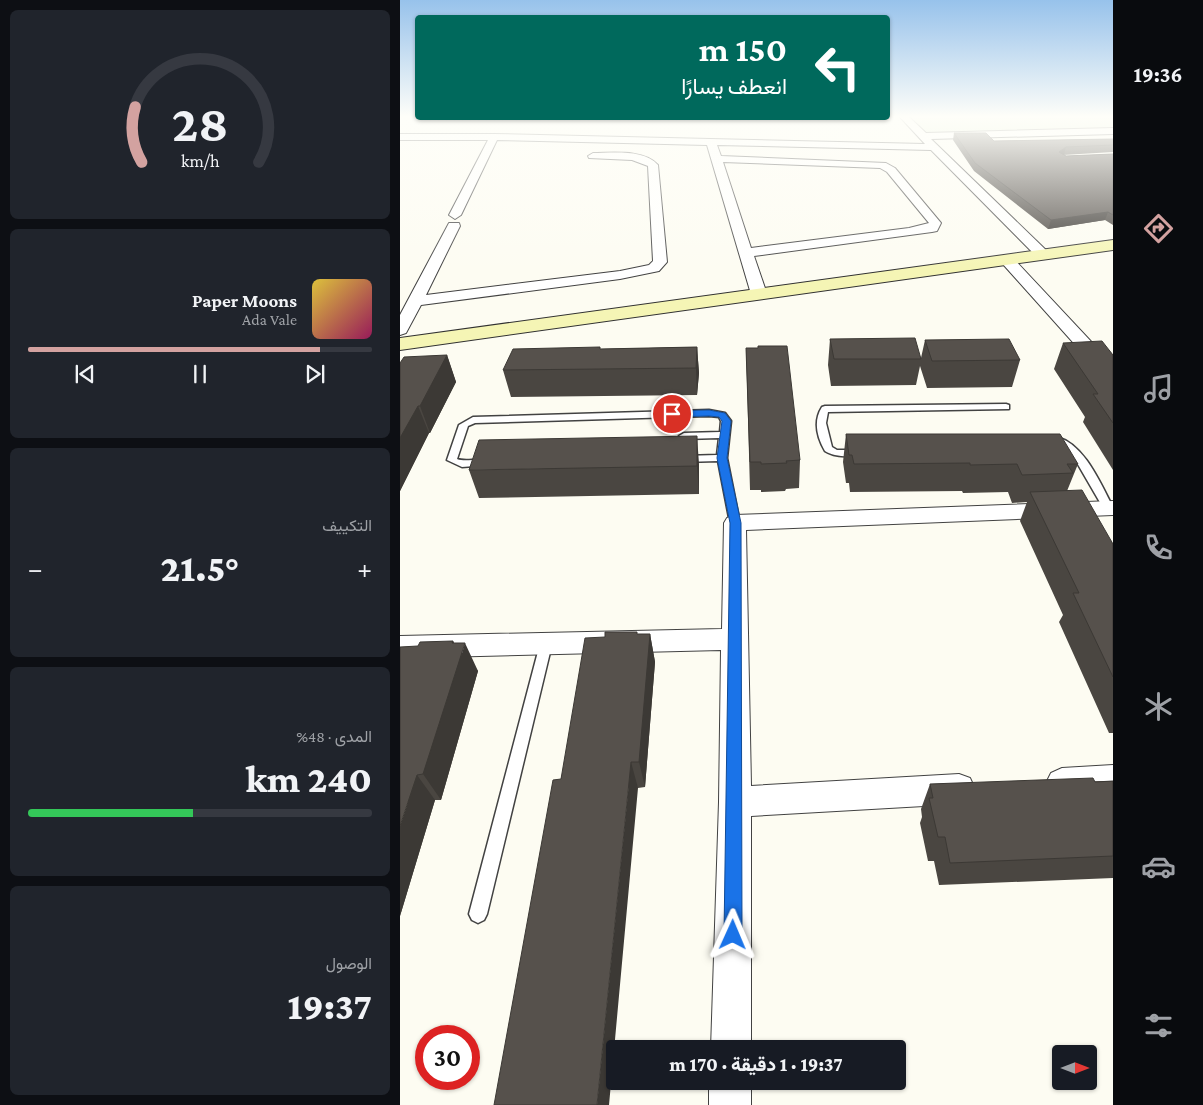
<!DOCTYPE html>
<html lang="ar">
<meta charset="utf-8">
<style>
:root{--surface:#171b24;--page:#20242c;--text:#f1f3f6;--muted:#9ea1a6;--line:#363941;--accent:#d3a2a0}
body{margin:0;font-family:"Crimson Pro",Vazirmatn,serif;background:var(--page);color:var(--text);direction:rtl;height:100vh;display:flex;flex-direction:column;font-size:19px;white-space:nowrap}
*{box-sizing:border-box;margin:0}
p{font-size:16px;color:var(--muted)}
.icon{flex:none;width:28px;height:28px;fill:none;stroke:currentColor;stroke-width:2;stroke-linecap:round;stroke-linejoin:round}
.map{position:relative;flex:1;overflow:hidden;direction:ltr}
.panel{display:flex;flex-direction:column;gap:10px;padding:10px;background:#0d0f14;width:400px}
.panel>*{flex:none}
.hud{position:absolute;left:15px;top:15px;width:475px;height:105px;border-radius:5px;box-shadow:0 1px 4px #0004;direction:rtl;background:#00695c;color:#fff;overflow:hidden}
.needle{width:32px;rotate:90deg}
.tools{position:absolute;left:652px;top:1045px;display:grid;gap:10px}
.tools a{display:grid;place-items:center;width:45px;height:45px;border-radius:5px;background:var(--surface);box-shadow:0 1px 4px #0004;font-size:25px}
.speed{position:absolute;left:15px;top:1025px;display:flex;gap:10px;font-size:25px;font-weight:700;text-align:center}
.speed>*{display:grid;place-content:center;width:65px;height:65px;border-radius:50%;background:var(--surface);box-shadow:0 1px 4px #0004;line-height:1}
.speed .limit{border:8px solid #d22;background:#fff;color:#111}
.pin{position:absolute;display:grid;place-items:center;width:42px;height:42px;color:#fff;margin:-21px;border:2px solid #fff;border-radius:50%;box-shadow:0 1px 5px #0007}
.me{position:absolute;width:55px;margin:-28px;rotate:1deg;stroke-linejoin:round;filter:drop-shadow(0 0 4px #0008)}
.turn{display:flex;align-items:center;gap:18px;height:105px;padding:0 20px;font-size:22px}
.turn .icon{width:65px;height:65px;stroke-width:2.5}
.turn b{display:block;font-size:35px;line-height:42px}
.big{font-size:38px;font-weight:800;line-height:1.1}
.panel .card{flex:1;display:flex;flex-direction:column;justify-content:center;gap:8px;min-width:0;padding:0 18px;border-radius:8px;background:var(--page)}
.panel .dial{align-items:center;gap:0}
.dial svg{height:130px;overflow:visible;fill:none;stroke:var(--line);stroke-width:7;stroke-linecap:round;text-anchor:middle}
.dial text{fill:var(--text);stroke:none}
.song{display:flex;align-items:center;gap:15px}
.cover{width:60px;height:60px;border-radius:8px;background:linear-gradient(135deg,hsl(50 70% 55%),hsl(330 70% 35%))}
.played{height:5px;border-radius:2px;background:linear-gradient(90deg,var(--accent) 85%,var(--line) 85%)}
.keys{display:flex;justify-content:space-around;direction:ltr}
.heat{display:flex;justify-content:space-between;align-items:center;font-size:28px;direction:ltr}
.charge{height:8px;border-radius:4px;background:linear-gradient(90deg,#34c759 48%,var(--line) 0)}
.trip{position:absolute;left:206px;top:1040px;width:300px;height:50px;border-radius:5px;background:var(--surface);box-shadow:0 1px 4px #0004;font-weight:800;line-height:50px;text-align:center;direction:rtl}
main{display:flex;flex:1;min-height:0}
.dock{display:flex;flex-direction:column;width:90px;justify-content:space-around;align-items:center;background:#090b0e;color:var(--muted)}
.dock .icon{width:35px;height:35px}
.dock .on{color:var(--accent)}
.dock b{font-size:22px;color:var(--text)}
.map>svg:first-child{display:block}
.pitch{fill:#e0edd0}
.lines{fill:none;stroke-linecap:round;stroke-linejoin:round}
.lane-casing{stroke:#424242;stroke-width:3}
.street-casing{stroke:#424242;stroke-width:2}
.secondary-casing{stroke:#313131;stroke-width:2}
.lane{fill:#fff;fill-rule:evenodd}
.street{fill:#fff;fill-rule:evenodd}
.secondary{fill:#f5f5b5;fill-rule:evenodd}
.wall{fill:#4a4641}
.shaded-wall{fill:#3c3935}
.building{fill:#56514c;stroke:#3c3935}
.route{fill:#1a73e8;stroke:#114b97}
</style>
<main>
<nav class="dock">
<b>19:36</b>
<svg class="icon on" aria-label="directions" viewBox="0 0 24 24"><path d="M12 3l9 9-9 9-9-9zM9 14v-3h6M13 9l2 2-2 2"/></svg>
<svg class="icon" aria-label="music" viewBox="0 0 24 24"><path d="M9 18V5l10-2v13"/><circle cx="6" cy="18" r="3"/><circle cx="16" cy="16" r="3"/></svg>
<svg class="icon" aria-label="phone" viewBox="0 0 24 24"><path d="M5 4h4l2 5-3 2q2 4 5 5l2-3 5 2v4C11 20 4 13 5 4z"/></svg>
<svg class="icon" aria-label="climate" viewBox="0 0 24 24"><path d="M12 3v18M4 7l16 10M4 17L20 7"/></svg>
<svg class="icon" aria-label="car" viewBox="0 0 24 24"><path d="M5 17H2v-5l4-1 3-4h7l3 4 3 1v5h-3M9 17h6M6 11h13"/><circle cx="7" cy="17" r="2"/><circle cx="17" cy="17" r="2"/></svg>
<svg class="icon" aria-label="filters" viewBox="0 0 24 24"><path d="M4 7h16M4 17h16"/><circle cx="9" cy="7" r="2"/><circle cx="15" cy="17" r="2"/></svg>
</nav>
<div class="map">
<svg width="713" height="1105" viewBox="0 0 713 1105">
<rect width="100%" height="100%" fill="#fdfcf2"/>
<path class="pitch" d="M 510,116 L 713,116 L 713,131 L 530,136 Z"/>
<g class="lines">
<defs>
<path id="lane" d="M 606,404 L 609,405 L 609,409 L 428,412 L 426,423 L 432,447 L 437,450 L 463,450 L 465,452 C 456,459 434,457 425,451 C 417,437 413,421 422,407 L 425,406 Z
M 309,410 L 325,413 L 331,421 L 327,458 L 340,523 L 335,527 L 330,523 L 318,461 L 283,462 L 278,459 L 283,456 L 317,455 L 319,438 L 284,439 L 279,436 L 284,433 L 320,432 L 321,421 L 319,417 L 309,416 L 75,423 L 68,426 L 57,459 C 67,463 82,456 90,463 L 88,465 L 62,467 L 47,460 L 59,425 L 73,417 Z
M 657,437 C 685,445 700,483 713,507 L 713,511 L 705,511 L 676,461 L 669,452 L 652,440 Z
M 146,639 L 150,640 L 152,644 L 87,914 L 84,920 L 78,923 L 72,920 L 69,914 L 140,644 L 142,640 Z"/>
<path id="street" d="M 499,116 L 508,116 L 526,133 L 713,128 L 713,134 L 531,139 L 647,251 L 649,254 L 647,257 L 637,257 L 531,150 L 317,145 L 321,156 L 486,163 L 495,168 L 541,223 L 537,231 L 532,232 L 354,256 L 367,294 L 364,297 L 354,297 L 351,294 L 307,145 L 97,140 L 61,215 L 55,219 L 49,215 L 88,140 L 0,140 L 0,134 L 94,134 L 525,144 ZM 323,162 L 480,168 L 487,172 L 529,223 L 509,228 L 351,248 Z
M 193,153 C 213,153 244,149 258,165 L 267,262 L 259,271 L 220,279 L 21,305 L 6,333 L 0,335 L 0,315 L 49,223 L 59,223 L 60,226 L 26,295 L 220,271 L 249,265 L 253,261 L 248,166 L 232,160 L 189,158 L 188,156 Z
M 606,255 L 611,256 L 699,350 L 713,368 L 713,385 L 707,384 L 687,358 L 601,262 L 599,259 Z
M 713,501 L 713,515 L 346,530 L 351,786 L 559,774 L 570,778 L 575,789 L 570,800 L 559,804 L 351,816 L 351,1049 L 311,1049 L 319,802 L 321,650 L 0,658 L 0,636 L 322,629 L 324,523 L 327,518 L 335,515 Z
M 713,765 L 713,795 L 662,798 L 651,793 L 646,783 L 651,773 L 662,768 Z
M 309,1081 L 351,1081 L 351,1105 L 309,1105 Z"/>
<path id="secondary" d="M 713,240 L 713,250 L 0,350 L 0,338 Z"/>
</defs>
<use href="#lane" class="lane-casing"/>
<use href="#street" class="street-casing"/>
<use href="#secondary" class="secondary-casing"/>
<use href="#lane" class="lane"/>
<use href="#street" class="street"/>
<use href="#secondary" class="secondary"/>
</g>
<path class="wall" d="M 554,133 L 594,141 L 713,139 L 713,152 L 663,155 L 666,156 L 713,154 L 713,225 L 705,220 L 648,229 L 574,171 L 553,140 Z
M 430,339 L 521,358 L 525,340 L 620,360 L 612,387 L 527,388 L 520,366 L 516,385 L 431,386 L 428,365 Z
M 663,343 L 713,355 L 713,470 L 683,422 L 685,417 L 654,369 Z
M 200,347 L 200,349 L 297,347 L 299,373 L 297,395 L 111,397 L 103,370 Z
M 346,348 L 400,460 L 399,488 L 386,489 L 385,491 L 361,492 L 361,490 L 350,490 Z
M 47,355 L 56,382 L 30,433 L 29,433 L 0,491 L 0,363 Z
M 446,434 L 678,464 L 667,491 L 713,544 L 713,733 L 709,733 L 659,622 L 663,615 L 620,521 L 627,502 L 612,503 L 608,492 L 563,493 L 562,491 L 450,492 L 449,483 L 446,483 L 443,462 Z
M 299,464 L 299,494 L 79,498 L 69,470 Z
M 238,634 L 250,634 L 255,662 L 245,787 L 238,788 L 161,779 L 205,637 Z
M 53,641 L 54,643 L 78,671 L 41,800 L 35,800 L 0,916 L 18,646 Z
M 713,781 L 713,878 L 539,885 L 534,861 L 528,861 L 520,823 L 522,817 L 521,809 L 530,784 Z"/>
<path class="shaded-wall" d="M 666,147 L 664,154 L 657,160 L 659,152 Z
M 708,212 L 705,220 L 648,229 L 651,220 Z
M 297,347 L 299,373 L 297,395 L 296,368 Z
M 47,355 L 56,382 L 30,433 L 20,406 Z
M 18,406 L 29,433 L 0,491 L 0,438 Z
M 297,436 L 299,464 L 299,494 L 297,466 Z
M 250,634 L 255,662 L 245,787 L 239,762 Z
M 53,641 L 61,657 L 65,643 L 78,671 L 41,800 L 23,774 Z
M 231,762 L 238,788 L 209,1105 L 197,1105 Z
M 17,775 L 35,800 L 0,916 L 0,826 Z"/>
<path class="building" d="M 554,133 L 586,133 L 594,141 L 713,139 L 713,145 L 666,147 L 659,152 L 666,156 L 713,154 L 713,215 L 708,212 L 651,220 L 575,163 Z
M 515,338 L 521,359 L 434,359 L 430,339 Z
M 609,339 L 620,360 L 532,361 L 525,340 Z
M 702,341 L 713,355 L 713,423 L 693,394 L 698,394 L 663,343 Z
M 358,346 L 387,346 L 400,460 L 386,461 L 387,463 L 361,464 L 361,462 L 350,462 L 346,348 L 358,348 Z
M 200,347 L 200,349 L 297,347 L 296,368 L 103,370 L 113,349 Z
M 47,355 L 20,406 L 18,406 L 0,438 L 0,363 L 4,357 Z
M 446,434 L 660,434 L 678,464 L 667,464 L 673,473 L 622,475 L 617,464 L 570,465 L 570,463 L 454,464 L 452,455 L 449,455 Z
M 297,436 L 297,466 L 69,470 L 79,440 Z
M 682,490 L 713,544 L 713,677 L 673,593 L 679,593 L 630,492 Z
M 205,632 L 237,632 L 237,634 L 250,634 L 239,762 L 231,762 L 197,1105 L 94,1105 L 153,780 L 161,779 L 185,638 L 205,637 Z
M 53,641 L 52,643 L 65,643 L 23,774 L 17,775 L 0,826 L 0,647 L 18,646 L 20,642 Z
M 693,778 L 695,782 L 713,781 L 713,856 L 550,863 L 545,837 L 538,837 L 529,798 L 533,798 L 530,784 Z"/>
<linearGradient id="sky" x2="0" y2="1"><stop stop-color="#97c2eb"/><stop offset="0.43" stop-color="#fefef9"/><stop offset="1" stop-color="#fefef9" stop-opacity="0"/></linearGradient>
<rect width="713" height="271" fill="url(#sky)"/>
<path class="route" d="M 309,410 L 325,413 L 331,421 L 327,458 L 341,523 L 342,935 L 339,941 L 333,944 L 327,941 L 324,935 L 330,523 L 317,458 L 322,421 L 319,417 L 309,416 L 272,417 L 268,414 L 272,411 Z"/>
</svg>
<div class="tools">
<a><svg class="needle" viewBox="-14 -14 28 28"><path d="M0-13l5 13h-10z" fill="#e53935"/><path d="M0 13l5-13h-10z" fill="#9ea1a6"/></svg></a>
</div>
<div class="speed"><div class="limit">30</div></div>
<div class="pin" style="left:272px;top:414px;background:#d93025"><svg class="icon" aria-label="arrive" viewBox="0 0 24 24"><path d="M6 21V4h12l-3 4 3 4H6"/></svg></div>
<svg class="me" style="left:333px;top:935px" viewBox="-20 -20 40 40"><path d="M0-17L14 15 0 8-14 15z" fill="#1a73e8" stroke="#fff" stroke-width="4"/></svg>
<div class="trip">19:37 · 1 دقيقة · 170 m</div>
<div class="hud">
<div class="turn"><svg class="icon" aria-label="left" viewBox="0 0 24 24"><path d="M17 20v-9H6M10 6l-5 5 5 5"/></svg><div><b>150 m</b>انعطف يسارًا</div></div>
</div>
</div>
<section class="panel">
<div class="card dial"><svg viewBox="0 0 100 80">
<path d="M14 69A42 42 0 1 1 86 69"/>
<path d="M14 69A42 42 0 0 1 10 35" stroke="#d3a2a0"/>
<text x="50" y="56" font-size="32" font-weight="700">28</text>
<text x="50" y="72" font-size="11">km/h</text>
</svg></div>
<div class="card">
<div class="song"><i class="cover"></i><div><b>Paper Moons</b><p>Ada Vale</p></div></div>
<div class="played"></div>
<div class="keys"><svg class="icon" aria-label="previous" viewBox="0 0 24 24"><path d="M18 5L8 12l10 7zM5 5v14"/></svg><svg class="icon" aria-label="pause" viewBox="0 0 24 24"><path d="M8 5v14M16 5v14"/></svg><svg class="icon" aria-label="next" viewBox="0 0 24 24"><path d="M6 5l10 7-10 7zM19 5v14"/></svg></div>
</div>
<div class="card"><p>التكييف</p>
<div class="heat"><a>−</a><b class="big">21.5°</b><a>+</a></div>
</div>
<div class="card"><p>المدى · 48%</p><b class="big">240 km</b><div class="charge"></div></div>
<div class="card"><p>الوصول</p><b class="big">19:37</b></div>
</section>
</main>
